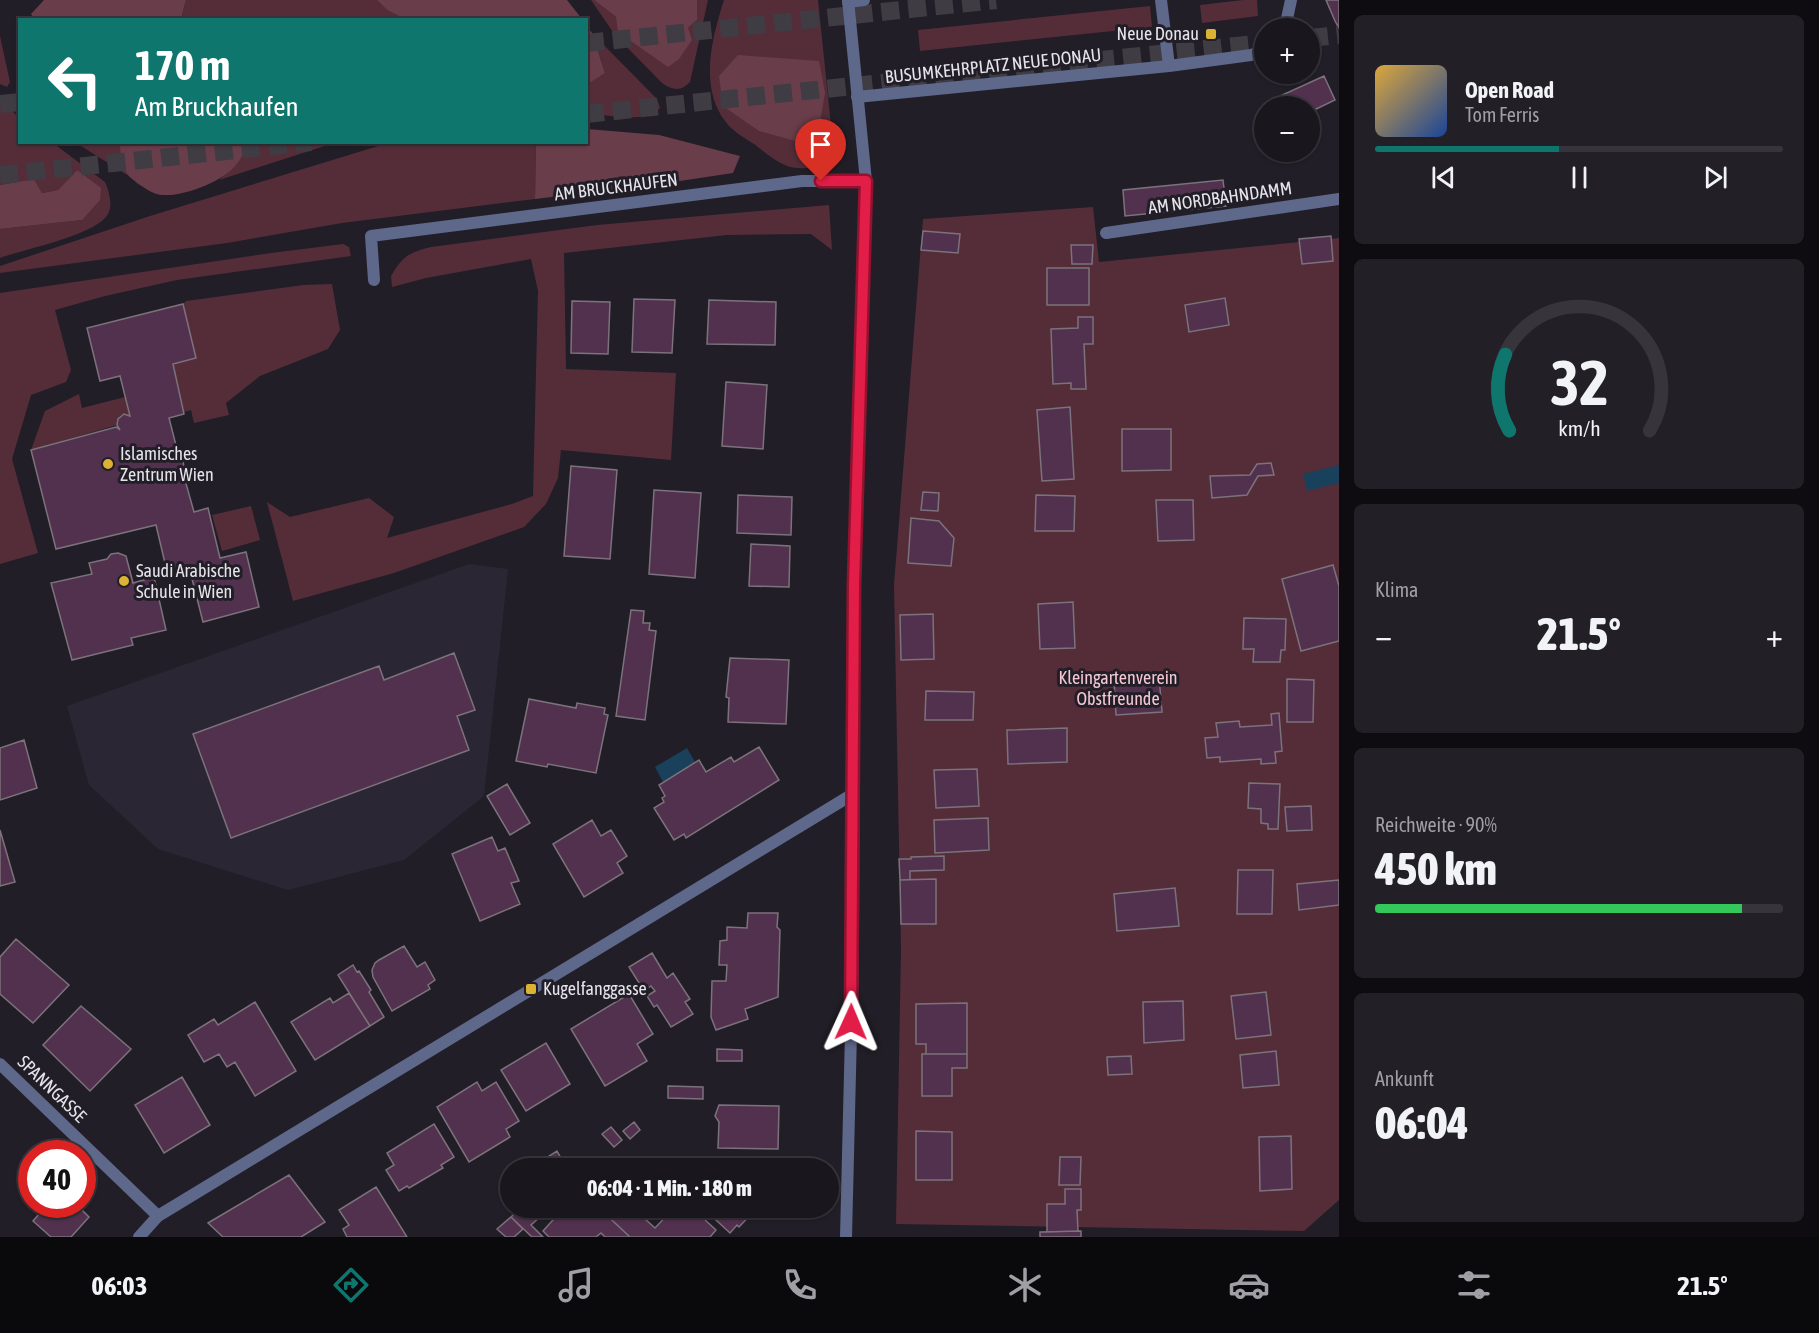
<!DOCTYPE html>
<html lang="de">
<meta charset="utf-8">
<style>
:root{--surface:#19161d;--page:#221f26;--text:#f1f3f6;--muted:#9f9fa4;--line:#37353b;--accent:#0f766e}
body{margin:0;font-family:"Asap Condensed",sans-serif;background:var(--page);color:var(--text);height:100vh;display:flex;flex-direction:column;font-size:22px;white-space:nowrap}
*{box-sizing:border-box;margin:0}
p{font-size:20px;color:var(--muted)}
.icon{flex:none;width:33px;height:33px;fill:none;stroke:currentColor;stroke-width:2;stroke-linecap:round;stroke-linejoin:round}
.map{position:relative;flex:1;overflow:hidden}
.sheet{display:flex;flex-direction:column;gap:15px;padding:15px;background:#0e0c10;width:480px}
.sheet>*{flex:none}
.hud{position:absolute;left:18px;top:18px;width:570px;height:126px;border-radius:0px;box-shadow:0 2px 4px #0004,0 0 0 2px var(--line);background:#0f766e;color:#fff;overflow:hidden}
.controls{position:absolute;left:1254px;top:18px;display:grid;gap:12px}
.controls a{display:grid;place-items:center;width:66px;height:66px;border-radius:50%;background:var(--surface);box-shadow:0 2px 4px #0004,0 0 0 2px var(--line);font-size:30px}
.speed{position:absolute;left:18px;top:1140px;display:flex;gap:12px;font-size:30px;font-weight:700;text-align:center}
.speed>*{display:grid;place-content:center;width:78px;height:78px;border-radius:50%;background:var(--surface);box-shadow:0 2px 4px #0004,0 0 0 2px var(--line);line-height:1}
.speed .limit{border:9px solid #d22;background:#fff;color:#111}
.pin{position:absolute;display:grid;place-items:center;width:51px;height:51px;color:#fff;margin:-62px -26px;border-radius:50% 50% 50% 0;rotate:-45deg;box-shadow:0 0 6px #0007}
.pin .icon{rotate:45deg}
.me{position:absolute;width:66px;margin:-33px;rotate:1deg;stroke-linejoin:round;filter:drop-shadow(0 0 4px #0008)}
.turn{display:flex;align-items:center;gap:21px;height:126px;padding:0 18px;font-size:27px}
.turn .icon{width:78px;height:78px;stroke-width:2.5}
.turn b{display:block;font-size:42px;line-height:51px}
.big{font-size:45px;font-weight:800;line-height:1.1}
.sheet .tile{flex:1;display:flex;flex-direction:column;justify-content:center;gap:9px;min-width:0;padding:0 21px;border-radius:9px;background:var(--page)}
.sheet .dial{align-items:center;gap:0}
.dial svg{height:156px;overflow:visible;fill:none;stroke:var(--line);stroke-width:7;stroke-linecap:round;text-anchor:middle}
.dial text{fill:var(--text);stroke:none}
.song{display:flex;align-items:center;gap:18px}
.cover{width:72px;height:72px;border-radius:9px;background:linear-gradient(135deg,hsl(40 70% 55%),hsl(220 70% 35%))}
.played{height:6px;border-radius:3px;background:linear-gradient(90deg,var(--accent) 45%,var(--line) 45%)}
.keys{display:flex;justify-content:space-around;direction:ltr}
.heat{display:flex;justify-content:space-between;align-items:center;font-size:33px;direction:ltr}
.charge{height:9px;border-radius:4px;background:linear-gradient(90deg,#34c759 90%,var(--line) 0)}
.trip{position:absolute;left:500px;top:1158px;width:339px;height:60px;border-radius:30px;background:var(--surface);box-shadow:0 2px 4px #0004,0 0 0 2px var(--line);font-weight:800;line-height:60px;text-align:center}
.tab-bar{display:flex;height:96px;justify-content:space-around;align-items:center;background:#0a090c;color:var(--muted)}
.tab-bar .icon{width:42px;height:42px}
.tab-bar .active{color:var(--accent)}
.tab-bar b{font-size:27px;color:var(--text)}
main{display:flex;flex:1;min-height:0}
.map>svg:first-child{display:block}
.built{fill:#2b2634}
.green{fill:#542d39}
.forest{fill:#6a3d4b}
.water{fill:#1a415c}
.building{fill:#52314e;stroke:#7c727b;stroke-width:1.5}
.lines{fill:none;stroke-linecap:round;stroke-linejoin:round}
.motorway-tunnel{stroke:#3f3c44;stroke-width:18;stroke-dasharray:18 9;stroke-linecap:butt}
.service{stroke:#5e688b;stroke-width:12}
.minor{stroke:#5e688b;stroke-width:12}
.tertiary{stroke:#5e688b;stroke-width:12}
.route-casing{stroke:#92132f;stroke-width:15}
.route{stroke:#e11d48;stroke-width:10}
.poi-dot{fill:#dbb233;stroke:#211e27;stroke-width:2}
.labels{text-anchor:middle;stroke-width:6;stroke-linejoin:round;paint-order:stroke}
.poi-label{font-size:18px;fill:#e6e4ea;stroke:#211e27;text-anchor:start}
.street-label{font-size:18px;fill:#e6e4ea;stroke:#211e27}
.park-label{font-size:18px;fill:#f6c7d3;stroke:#211e27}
</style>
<main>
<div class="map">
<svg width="1339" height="1237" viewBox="0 0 1339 1237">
<rect width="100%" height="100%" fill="#211e27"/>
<path class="built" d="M 469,564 L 508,569 L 484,796 L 404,860 L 288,890 L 158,849 L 89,785 L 67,706 Z"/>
<path class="green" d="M 186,0 L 377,0 L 387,10 L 405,19 L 181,20 Z
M 591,0 L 594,0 L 616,17 L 688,28 L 697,20 L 697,0 L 708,0 L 690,82 C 681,92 672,90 662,83 L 615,35 Z
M 724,0 L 818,0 L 835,164 C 823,166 810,169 798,168 C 782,168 766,153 754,144 C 743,137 732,131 725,121 C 699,86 712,38 724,0 Z
M 1243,0 L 1257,0 L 1258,16 L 1202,23 L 1200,5 Z
M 1150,6 L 1152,27 L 920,51 L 918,30 Z
M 592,33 L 657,99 L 660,108 C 647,124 606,115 587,113 L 586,80 L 591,81 L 605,73 Z
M 0,36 L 10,82 L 7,87 L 0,84 Z
M 0,101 L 19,117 L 20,142 L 53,143 L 105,182 C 109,191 113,205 108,214 C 97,235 24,249 0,258 L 0,229 L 82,220 L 77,170 L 58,190 L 42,193 L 34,179 L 0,185 Z
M 76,143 L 119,143 L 127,175 L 78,144 Z
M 244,143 L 334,143 L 219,180 C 230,170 246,159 244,143 Z
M 388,143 L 536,143 L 535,199 L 342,223 L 227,243 L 0,273 L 0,266 L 150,216 Z
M 619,176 L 657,176 L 673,182 L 560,196 L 602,185 Z
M 829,205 L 832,250 L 811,234 L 727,235 L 564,253 L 566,369 L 676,373 L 671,460 L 561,450 L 558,478 L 546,504 L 524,527 L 394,573 L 293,601 L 267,502 L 290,517 L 369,498 L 394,517 L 387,538 L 512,504 L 533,496 L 538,291 L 531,259 L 426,278 L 392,287 L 391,276 C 403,256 408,253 431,247 L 597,225 Z
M 1093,207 L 1099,262 L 1339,238 L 1339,1200 L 1304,1231 L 896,1224 L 901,949 L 894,585 L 923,219 Z
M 343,244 L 349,247 L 351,256 L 177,280 L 105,296 L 55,310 L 71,370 L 66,382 L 31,395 L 12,459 L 38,553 L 0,564 L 0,293 L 271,253 Z
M 332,284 L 340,330 L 328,349 L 260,376 L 226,403 L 229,415 L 194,423 L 191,410 L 184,412 L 173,364 L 183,304 L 186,301 L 303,285 Z
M 79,394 L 82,408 L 125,397 L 130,416 L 121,415 L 118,419 L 117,425 L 31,450 L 45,411 Z
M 251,506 L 260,540 L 222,551 L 212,515 Z"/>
<path class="forest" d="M 44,0 L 186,0 L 181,19 L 34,19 L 31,14 Z
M 377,0 L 567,0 L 582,19 L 405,19 L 387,10 Z
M 594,0 L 697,0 L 697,20 L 688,28 L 692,40 L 679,59 L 668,67 L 618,32 L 616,17 Z
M 586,25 L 592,33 L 605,73 L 591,82 L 587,80 Z
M 738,55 L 819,61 L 825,93 L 819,128 L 799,142 L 759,131 L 723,106 L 719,76 Z
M 587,129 L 659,135 L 740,156 L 733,173 L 673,182 L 657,176 L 620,176 L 602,185 L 560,196 L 535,199 L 536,143 L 586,142 Z
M 119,143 L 244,143 C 248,174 188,197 162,195 C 152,194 145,188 137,183 C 134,180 129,177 127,174 C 122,165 121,152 119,143 Z
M 77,170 L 101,188 L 100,200 L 82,220 L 0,229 L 0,185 L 34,179 L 42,193 L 58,190 Z"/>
<path class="water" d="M 1339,465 L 1339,483 L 1307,491 L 1303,474 Z
M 687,748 L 695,762 L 663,782 L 655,767 Z"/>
<path class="building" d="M 1326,0 L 1339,0 L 1339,28 L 1335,21 Z
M 1324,76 L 1335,100 L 1310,112 L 1310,106 L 1285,106 L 1280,96 Z
M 1223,180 L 1226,206 L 1125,216 L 1123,190 Z
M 923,231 L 960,234 L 958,253 L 921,250 Z
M 1331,236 L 1333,261 L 1302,264 L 1299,239 Z
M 1071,245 L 1093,245 L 1092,264 L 1072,264 Z
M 1047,268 L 1089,268 L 1089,305 L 1047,305 Z
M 1225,298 L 1229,325 L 1189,332 L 1185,305 Z
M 634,299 L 675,300 L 672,353 L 632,352 Z
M 709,300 L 776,302 L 775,345 L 707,344 Z
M 572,301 L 610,302 L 608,354 L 571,353 Z
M 183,304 L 196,358 L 173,364 L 184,414 L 169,418 L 179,457 L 182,456 L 185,472 L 183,473 L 194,512 L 208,508 L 220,558 L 246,552 L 259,607 L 203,622 L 190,571 L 168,576 L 156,525 L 56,549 L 31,450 L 116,427 L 120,430 L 117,425 L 118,419 L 124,414 L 130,416 L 120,376 L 100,381 L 87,328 Z
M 1078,317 L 1093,317 L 1093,344 L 1084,344 L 1086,389 L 1071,389 L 1071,383 L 1053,384 L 1051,329 L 1078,328 Z
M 726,382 L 767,385 L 763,449 L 722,446 Z
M 1070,407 L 1074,479 L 1042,481 L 1037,410 Z
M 1122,429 L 1171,429 L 1171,470 L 1122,471 Z
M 1271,463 L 1274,475 L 1258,476 L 1247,495 L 1212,498 L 1210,476 L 1250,475 L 1257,464 Z
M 571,466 L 617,470 L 610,559 L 564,556 Z
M 654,490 L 701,493 L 695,578 L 649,574 Z
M 923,492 L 939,493 L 938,511 L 921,510 Z
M 738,495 L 792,497 L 791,535 L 737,533 Z
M 1036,495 L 1075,496 L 1074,531 L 1035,531 Z
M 1156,500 L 1193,500 L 1194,540 L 1158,541 Z
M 911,518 L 939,521 L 954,538 L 951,566 L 908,563 Z
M 751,544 L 790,546 L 789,587 L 749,586 Z
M 118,553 L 126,556 L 133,583 L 154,577 L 166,630 L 131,638 L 133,645 L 72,660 L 51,583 L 92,574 L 89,563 L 107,559 L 111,554 Z
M 1333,565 L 1339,586 L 1339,641 L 1301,651 L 1282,579 Z
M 1073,602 L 1075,648 L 1040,649 L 1038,604 Z
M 631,610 L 644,611 L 643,623 L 650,623 L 649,630 L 656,631 L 645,720 L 616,716 Z
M 933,614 L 934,659 L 901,660 L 900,615 Z
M 1244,618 L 1286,619 L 1285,650 L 1281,650 L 1280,662 L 1253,662 L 1254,649 L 1243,649 Z
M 454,653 L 475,710 L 457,716 L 469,750 L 231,838 L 193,734 L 379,666 L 384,680 Z
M 730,658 L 789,660 L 786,724 L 728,722 L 729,698 L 726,697 Z
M 1159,676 L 1162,712 L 1116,715 L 1114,679 Z
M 1287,679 L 1314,680 L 1313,722 L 1287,722 Z
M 926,691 L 974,692 L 973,720 L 925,720 Z
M 529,699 L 576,708 L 577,703 L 605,708 L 604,714 L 608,715 L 596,773 L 548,764 L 547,767 L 516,761 Z
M 1279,713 L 1282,751 L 1275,752 L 1276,763 L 1261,764 L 1261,759 L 1220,762 L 1220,757 L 1207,758 L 1205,738 L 1218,737 L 1216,723 L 1239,721 L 1240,727 L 1272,725 L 1271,714 Z
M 1067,728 L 1067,762 L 1008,764 L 1007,730 Z
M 24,740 L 37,788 L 0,800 L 0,748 Z
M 759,747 L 779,780 L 686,838 L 684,834 L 674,840 L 654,808 L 664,802 L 662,798 L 665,796 L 659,785 L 699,760 L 706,772 L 731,757 L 734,762 Z
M 977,769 L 979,806 L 936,808 L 934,770 Z
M 1249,783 L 1280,784 L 1278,829 L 1268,829 L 1268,824 L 1261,823 L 1261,809 L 1248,808 Z
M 507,784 L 530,823 L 510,835 L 487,796 Z
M 1311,806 L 1312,830 L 1287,831 L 1285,807 Z
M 988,818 L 989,850 L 935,853 L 934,820 Z
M 592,820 L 601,836 L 611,830 L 627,856 L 617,863 L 623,873 L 584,897 L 553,844 Z
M 0,830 L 15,882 L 0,886 Z
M 492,837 L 498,851 L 505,848 L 519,881 L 511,883 L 520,904 L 480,921 L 452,854 Z
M 944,856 L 944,870 L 910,871 L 910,880 L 900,880 L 899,859 L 911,859 L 911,857 Z
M 1238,870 L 1273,870 L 1272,914 L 1237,914 Z
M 936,879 L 936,924 L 901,924 L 900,880 Z
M 1339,880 L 1339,905 L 1299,910 L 1297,884 Z
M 1175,888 L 1179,926 L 1117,931 L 1114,894 Z
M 748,913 L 778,913 L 777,927 L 780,930 L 778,997 L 745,1009 L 748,1019 L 716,1030 L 711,1017 L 712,981 L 726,981 L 727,965 L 719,965 L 720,941 L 727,940 L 727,927 L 747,928 Z
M 16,939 L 69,985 L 33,1023 L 0,994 L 0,957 Z
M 404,946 L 417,967 L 425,962 L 435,980 L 428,985 L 430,989 L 392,1011 L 373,977 L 372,970 L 375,963 L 379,960 Z
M 652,953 L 667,978 L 673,973 L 690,999 L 685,1002 L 693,1014 L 671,1027 L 657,1005 L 654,1007 L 647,996 L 655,991 L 651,986 L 644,991 L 629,967 Z
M 353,965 L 357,972 L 359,971 L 371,990 L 369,992 L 384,1017 L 370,1026 L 338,975 Z
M 1266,992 L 1271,1035 L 1236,1039 L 1231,996 Z
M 349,993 L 370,1026 L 315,1060 L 291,1022 L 330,998 L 333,1003 Z
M 629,994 L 653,1034 L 637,1044 L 647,1061 L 605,1086 L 571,1029 Z
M 1183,1001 L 1184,1040 L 1144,1043 L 1143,1002 Z
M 255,1002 L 296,1071 L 255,1096 L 235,1062 L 227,1067 L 219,1054 L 204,1062 L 188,1035 L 214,1019 L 218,1025 Z
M 967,1003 L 967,1054 L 926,1054 L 926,1044 L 916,1044 L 916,1004 Z
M 81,1006 L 131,1049 L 90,1091 L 43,1045 Z
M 546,1043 L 570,1084 L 526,1111 L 501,1070 Z
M 717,1049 L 742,1050 L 742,1061 L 717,1061 Z
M 1276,1051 L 1279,1085 L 1243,1088 L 1240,1055 Z
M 922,1054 L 967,1054 L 967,1068 L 952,1068 L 952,1096 L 922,1096 Z
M 1131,1056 L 1132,1074 L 1108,1075 L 1107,1057 Z
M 182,1077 L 210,1125 L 164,1153 L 135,1105 Z
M 477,1082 L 482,1091 L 496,1082 L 519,1121 L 506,1129 L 510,1137 L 469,1162 L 437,1107 Z
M 668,1086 L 703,1087 L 703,1099 L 668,1098 Z
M 719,1105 L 779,1106 L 778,1149 L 718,1148 L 719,1122 L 715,1116 Z
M 634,1122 L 640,1130 L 630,1139 L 623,1131 Z
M 434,1124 L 454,1157 L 441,1165 L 443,1168 L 409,1188 L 407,1186 L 399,1191 L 386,1170 L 394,1165 L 387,1153 Z
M 611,1127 L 622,1140 L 614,1147 L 602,1134 Z
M 916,1131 L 952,1132 L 952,1180 L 916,1180 Z
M 1291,1136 L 1292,1189 L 1260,1191 L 1259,1137 Z
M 557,1151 L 566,1167 L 565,1168 L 551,1168 L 546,1158 Z
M 1060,1157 L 1081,1157 L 1080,1185 L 1059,1185 Z
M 777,1164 L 777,1168 L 727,1168 L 729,1166 Z
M 289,1175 L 325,1222 L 301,1237 L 223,1237 L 208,1223 Z
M 376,1187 L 407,1237 L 347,1237 L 343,1229 L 349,1225 L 339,1210 Z
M 1065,1189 L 1081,1189 L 1081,1210 L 1077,1210 L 1078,1231 L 1047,1232 L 1047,1204 L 1065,1204 Z
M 48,1204 L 76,1204 L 89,1217 L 71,1237 L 51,1237 L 33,1221 Z
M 521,1208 L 550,1208 L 531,1225 L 543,1237 L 532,1237 L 511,1217 Z
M 559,1208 L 599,1208 L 630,1237 L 605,1237 L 601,1233 L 596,1237 L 549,1237 L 543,1231 L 562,1210 Z
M 599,1208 L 633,1208 L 655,1228 L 674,1208 L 692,1208 L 716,1230 L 710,1237 L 630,1237 Z
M 703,1208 L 757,1208 L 739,1227 L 737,1225 L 730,1233 Z
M 511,1217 L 523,1229 L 514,1237 L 506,1237 L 497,1229 Z
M 1081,1231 L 1081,1237 L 1040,1237 L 1040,1232 Z"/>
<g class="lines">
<path class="motorway-tunnel" d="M 1310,38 L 1339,35
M 586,43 L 996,0
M 0,104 L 20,102
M 586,114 L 1264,43
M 0,175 L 311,142"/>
<path class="service" d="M 1161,0 L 1169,66
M 848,2 L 864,0
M 1285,28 L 1291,0
M 857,97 L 1169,66 L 1251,55 L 1264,50
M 1106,233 L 1339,199
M 374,280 L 371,236 L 802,181 L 866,181"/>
<path class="minor" d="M 0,1064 L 158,1216
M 139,1237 L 158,1216 L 853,794"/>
<path class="tertiary" d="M 846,1237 L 853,950 L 854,585 L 866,181 L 848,0"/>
</g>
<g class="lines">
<defs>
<path id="route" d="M 821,181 L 866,181 L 854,585 L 851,1022"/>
</defs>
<use href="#route" class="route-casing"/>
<use href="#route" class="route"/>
</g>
<g class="poi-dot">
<rect x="1205" y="28" width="12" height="12" rx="3"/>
<circle cx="108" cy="464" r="6"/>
<circle cx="124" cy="581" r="6"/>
<rect x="525" y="983" width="12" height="12" rx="3"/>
</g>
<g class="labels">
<g class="poi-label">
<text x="1199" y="40" text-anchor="end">Neue Donau</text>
<text x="120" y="460">Islamisches<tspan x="120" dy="21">Zentrum Wien</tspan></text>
<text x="136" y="577">Saudi Arabische<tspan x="136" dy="21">Schule in Wien</tspan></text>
<text x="543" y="995">Kugelfanggasse</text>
</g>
<g class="street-label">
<text transform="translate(993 66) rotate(-6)" y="6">BUSUMKEHRPLATZ NEUE DONAU</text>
<text transform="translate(616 187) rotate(-7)" y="6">AM BRUCKHAUFEN</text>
<text transform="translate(1220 198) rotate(-8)" y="6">AM NORDBAHNDAMM</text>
<text transform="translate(52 1089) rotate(44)" y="6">SPANNGASSE</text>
</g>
<g class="park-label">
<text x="1118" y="684">Kleingartenverein<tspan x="1118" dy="21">Obstfreunde</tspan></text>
</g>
</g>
</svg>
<div class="controls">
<a>+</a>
<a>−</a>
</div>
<div class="speed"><div class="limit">40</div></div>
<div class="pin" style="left:821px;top:181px;background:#d93025"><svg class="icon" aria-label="arrive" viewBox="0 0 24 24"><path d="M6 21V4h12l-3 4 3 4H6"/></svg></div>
<svg class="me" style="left:851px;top:1022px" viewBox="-20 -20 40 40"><path d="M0-17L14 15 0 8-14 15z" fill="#e11d48" stroke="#fff" stroke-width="4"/></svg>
<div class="trip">06:04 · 1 Min. · 180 m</div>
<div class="hud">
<div class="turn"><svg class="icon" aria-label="left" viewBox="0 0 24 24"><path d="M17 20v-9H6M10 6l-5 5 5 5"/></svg><div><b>170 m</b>Am Bruckhaufen</div></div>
</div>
</div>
<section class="sheet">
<div class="tile">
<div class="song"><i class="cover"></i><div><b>Open Road</b><p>Tom Ferris</p></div></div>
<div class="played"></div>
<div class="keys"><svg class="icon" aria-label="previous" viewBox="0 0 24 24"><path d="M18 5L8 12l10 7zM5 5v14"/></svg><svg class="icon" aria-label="pause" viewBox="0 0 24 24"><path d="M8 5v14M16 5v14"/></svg><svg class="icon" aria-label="next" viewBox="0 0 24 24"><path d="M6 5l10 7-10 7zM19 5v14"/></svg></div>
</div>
<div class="tile dial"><svg viewBox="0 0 100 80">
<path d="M14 69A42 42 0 1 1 86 69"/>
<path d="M14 69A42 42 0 0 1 12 30" stroke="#0f766e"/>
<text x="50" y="56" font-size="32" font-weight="700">32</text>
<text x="50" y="72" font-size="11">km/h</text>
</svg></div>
<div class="tile"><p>Klima</p>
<div class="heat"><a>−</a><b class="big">21.5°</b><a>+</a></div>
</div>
<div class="tile"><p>Reichweite · 90%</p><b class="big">450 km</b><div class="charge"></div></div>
<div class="tile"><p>Ankunft</p><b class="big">06:04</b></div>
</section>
</main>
<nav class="tab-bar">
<b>06:03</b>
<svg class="icon active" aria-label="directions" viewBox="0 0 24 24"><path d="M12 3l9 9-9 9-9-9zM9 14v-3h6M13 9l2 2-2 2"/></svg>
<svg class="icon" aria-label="music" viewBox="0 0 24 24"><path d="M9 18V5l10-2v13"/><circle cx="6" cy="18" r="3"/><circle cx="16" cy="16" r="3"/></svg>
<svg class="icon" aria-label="phone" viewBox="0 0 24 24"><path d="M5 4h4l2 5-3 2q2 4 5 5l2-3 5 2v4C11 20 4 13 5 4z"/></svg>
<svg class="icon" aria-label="climate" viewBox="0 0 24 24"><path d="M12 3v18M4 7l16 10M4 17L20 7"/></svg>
<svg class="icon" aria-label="car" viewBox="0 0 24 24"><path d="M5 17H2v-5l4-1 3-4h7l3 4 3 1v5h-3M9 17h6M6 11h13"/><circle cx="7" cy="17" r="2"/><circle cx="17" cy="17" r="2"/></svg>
<svg class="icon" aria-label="filters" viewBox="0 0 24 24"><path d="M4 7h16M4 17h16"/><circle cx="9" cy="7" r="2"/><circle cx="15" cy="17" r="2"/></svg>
<b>21.5°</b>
</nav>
